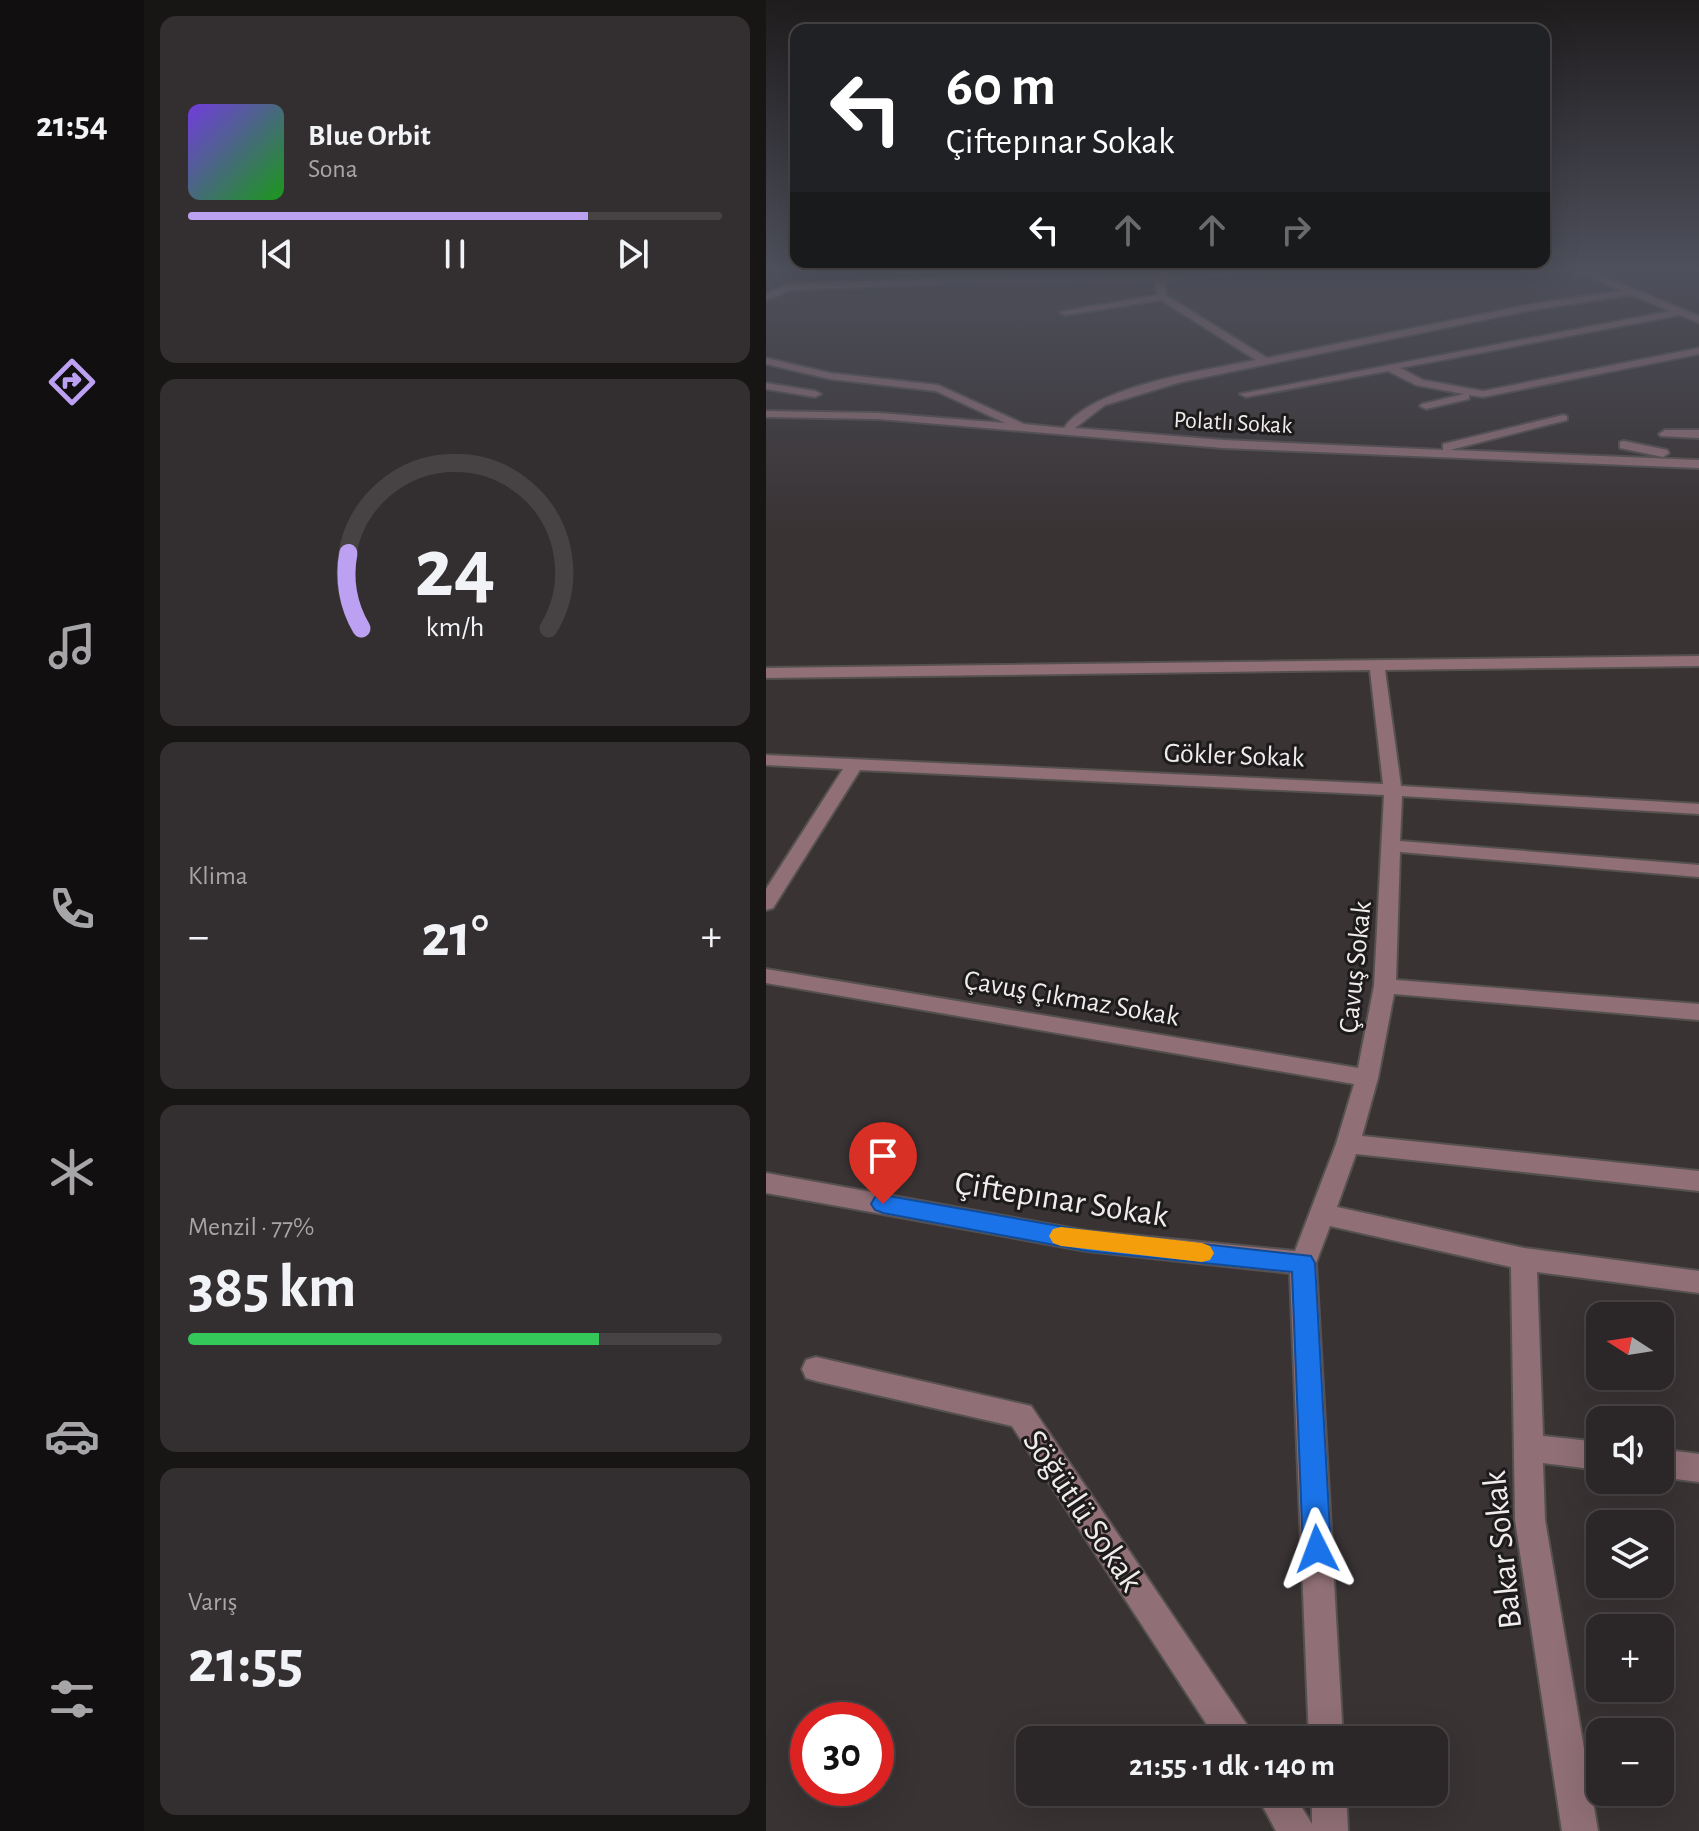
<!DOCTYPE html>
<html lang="tr">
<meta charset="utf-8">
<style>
:root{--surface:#2b2627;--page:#332e2f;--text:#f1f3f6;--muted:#a6a5a7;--line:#474344;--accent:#bca0f2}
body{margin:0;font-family:"Alegreya Sans",sans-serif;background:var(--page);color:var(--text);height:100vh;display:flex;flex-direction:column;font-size:30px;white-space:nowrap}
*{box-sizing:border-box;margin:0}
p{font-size:26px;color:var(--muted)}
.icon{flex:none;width:44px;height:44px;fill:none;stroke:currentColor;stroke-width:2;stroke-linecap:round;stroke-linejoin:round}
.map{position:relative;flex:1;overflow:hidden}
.drawer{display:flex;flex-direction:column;gap:16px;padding:16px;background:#181515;width:622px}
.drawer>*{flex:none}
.top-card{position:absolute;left:24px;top:24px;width:760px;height:244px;border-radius:16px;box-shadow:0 8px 32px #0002,0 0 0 2px var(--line);background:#202124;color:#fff;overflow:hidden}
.needle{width:52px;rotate:282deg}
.controls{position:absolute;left:820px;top:1302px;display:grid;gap:16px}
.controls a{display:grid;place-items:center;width:88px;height:88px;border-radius:16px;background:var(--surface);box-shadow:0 8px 32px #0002,0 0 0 2px var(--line);font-size:40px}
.speed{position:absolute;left:24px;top:1702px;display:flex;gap:16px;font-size:40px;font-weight:700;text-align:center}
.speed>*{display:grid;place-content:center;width:104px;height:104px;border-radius:50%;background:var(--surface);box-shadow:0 8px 32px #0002,0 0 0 2px var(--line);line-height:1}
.speed .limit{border:12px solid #d22;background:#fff;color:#111}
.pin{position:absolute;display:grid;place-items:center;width:68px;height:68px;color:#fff;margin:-82px -34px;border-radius:50% 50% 50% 0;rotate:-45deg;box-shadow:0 0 8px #0007}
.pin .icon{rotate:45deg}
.me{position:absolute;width:88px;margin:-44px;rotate:357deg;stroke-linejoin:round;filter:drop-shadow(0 0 6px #0008)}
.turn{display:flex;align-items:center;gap:28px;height:168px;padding:0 24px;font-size:36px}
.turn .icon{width:104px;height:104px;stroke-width:2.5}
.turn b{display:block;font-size:56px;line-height:68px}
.lanes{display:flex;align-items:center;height:76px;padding:0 24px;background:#0003;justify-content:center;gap:40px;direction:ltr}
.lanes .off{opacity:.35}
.big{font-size:60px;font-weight:700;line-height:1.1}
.drawer .widget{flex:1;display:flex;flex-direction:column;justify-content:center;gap:12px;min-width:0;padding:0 28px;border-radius:16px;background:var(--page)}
.drawer .dial{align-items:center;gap:0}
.dial svg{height:208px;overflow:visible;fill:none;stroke:var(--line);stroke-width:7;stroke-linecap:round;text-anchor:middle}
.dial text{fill:var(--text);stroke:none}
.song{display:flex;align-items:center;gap:24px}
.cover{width:96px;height:96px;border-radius:12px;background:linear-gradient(135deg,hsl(260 70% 55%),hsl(120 70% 35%))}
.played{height:8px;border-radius:4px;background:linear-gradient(90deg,var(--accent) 75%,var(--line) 75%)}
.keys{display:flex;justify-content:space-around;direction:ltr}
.heat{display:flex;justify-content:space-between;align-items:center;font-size:44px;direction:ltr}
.charge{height:12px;border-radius:6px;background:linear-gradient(90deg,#34c759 77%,var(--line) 0)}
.trip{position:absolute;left:250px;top:1726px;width:432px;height:80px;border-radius:16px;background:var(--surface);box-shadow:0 8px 32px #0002,0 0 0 2px var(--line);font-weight:700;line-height:80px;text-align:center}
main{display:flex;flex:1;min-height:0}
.tab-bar{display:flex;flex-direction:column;width:144px;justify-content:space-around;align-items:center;background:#110f10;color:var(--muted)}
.tab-bar .icon{width:56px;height:56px}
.tab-bar .on{color:var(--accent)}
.tab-bar b{font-size:36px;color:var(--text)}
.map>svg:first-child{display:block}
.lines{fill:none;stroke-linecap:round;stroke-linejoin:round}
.minor-casing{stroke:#565151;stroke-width:4}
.minor{fill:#906f76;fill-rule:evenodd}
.route{fill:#1a73e8;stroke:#114b97;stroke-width:2}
.slow{fill:#f59e0b}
.labels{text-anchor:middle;stroke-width:6;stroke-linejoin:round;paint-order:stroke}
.far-street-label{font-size:24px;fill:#f0ecec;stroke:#1e1b1c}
.street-label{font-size:28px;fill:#f0ecec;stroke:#1e1b1c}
.near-street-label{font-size:34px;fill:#f0ecec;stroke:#1e1b1c}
</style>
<main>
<nav class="tab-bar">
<b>21:54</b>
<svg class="icon on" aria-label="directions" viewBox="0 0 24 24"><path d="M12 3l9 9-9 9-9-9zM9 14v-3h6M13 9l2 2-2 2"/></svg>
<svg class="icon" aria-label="music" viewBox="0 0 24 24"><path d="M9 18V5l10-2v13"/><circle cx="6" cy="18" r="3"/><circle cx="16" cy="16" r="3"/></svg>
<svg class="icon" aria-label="phone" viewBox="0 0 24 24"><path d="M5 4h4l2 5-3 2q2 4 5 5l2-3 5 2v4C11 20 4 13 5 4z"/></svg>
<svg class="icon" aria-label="climate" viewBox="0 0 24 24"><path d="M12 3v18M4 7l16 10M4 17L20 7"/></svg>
<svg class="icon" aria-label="car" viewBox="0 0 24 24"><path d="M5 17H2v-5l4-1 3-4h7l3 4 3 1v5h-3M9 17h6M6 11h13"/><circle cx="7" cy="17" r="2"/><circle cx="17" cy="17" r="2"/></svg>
<svg class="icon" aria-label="filters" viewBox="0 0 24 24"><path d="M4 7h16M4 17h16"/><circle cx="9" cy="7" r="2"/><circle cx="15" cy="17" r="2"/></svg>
</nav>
<section class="drawer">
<div class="widget">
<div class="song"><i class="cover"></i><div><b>Blue Orbit</b><p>Sona</p></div></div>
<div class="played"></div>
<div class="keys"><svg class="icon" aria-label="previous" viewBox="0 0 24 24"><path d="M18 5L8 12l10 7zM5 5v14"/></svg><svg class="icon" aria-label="pause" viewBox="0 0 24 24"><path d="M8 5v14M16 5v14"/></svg><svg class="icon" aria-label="next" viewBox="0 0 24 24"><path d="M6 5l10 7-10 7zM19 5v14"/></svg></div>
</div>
<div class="widget dial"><svg viewBox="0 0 100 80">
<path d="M14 69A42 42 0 1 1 86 69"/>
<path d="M14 69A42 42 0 0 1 9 40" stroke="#bca0f2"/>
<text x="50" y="56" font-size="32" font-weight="700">24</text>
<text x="50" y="72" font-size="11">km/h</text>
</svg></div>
<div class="widget"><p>Klima</p>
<div class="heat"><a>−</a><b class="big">21°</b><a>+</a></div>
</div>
<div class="widget"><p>Menzil · 77%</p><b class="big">385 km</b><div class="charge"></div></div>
<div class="widget"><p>Varış</p><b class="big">21:55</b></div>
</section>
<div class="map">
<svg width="933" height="1831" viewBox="0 0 933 1831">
<rect width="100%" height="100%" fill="#393334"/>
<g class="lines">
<defs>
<path id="minor" d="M 398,271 L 406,271 L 402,276 L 501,271 L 398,282 L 401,296 L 501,358 L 766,304 L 855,291 L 812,271 L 824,271 L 919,310 L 933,316 L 933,323 L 914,315 L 634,368 L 657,380 L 717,391 L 933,348 L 933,354 L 717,397 L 703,395 L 703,399 L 660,409 L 654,406 L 656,404 L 698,394 L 650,385 L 622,371 L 480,397 L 474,394 L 904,311 L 865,295 L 766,310 L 415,382 L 339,405 L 309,428 L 457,440 L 677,450 L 677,444 L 797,415 L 801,416 L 801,420 L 684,450 L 933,460 L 933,468 L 457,448 L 113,419 L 0,417 L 0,411 L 113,413 L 239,423 L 170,391 L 64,379 L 0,364 L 0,358 L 64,373 L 172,385 L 258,424 L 298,428 C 327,386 441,370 490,360 L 395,300 L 299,315 L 294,312 L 392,295 L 389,282 L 197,283 L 25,290 L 0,300 L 0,294 L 23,284 L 197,277 L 391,276 Z
M 0,383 L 49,391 L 55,394 L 49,397 L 0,389 Z
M 899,430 L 933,430 L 933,438 L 895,436 L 893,434 Z
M 858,441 L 901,450 L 903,453 L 897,457 L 854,448 L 854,442 Z
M 933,656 L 933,666 L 619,670 L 635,786 L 933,804 L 933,814 L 636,796 L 634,841 L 933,865 L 933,877 L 634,852 L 630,980 L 933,1004 L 933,1020 L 628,994 L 612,1078 L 596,1136 L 933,1171 L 933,1191 L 590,1154 L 571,1207 L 758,1248 L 933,1271 L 933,1293 L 771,1272 L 777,1436 L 834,1442 L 834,1470 L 777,1463 L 779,1520 L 832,1831 L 796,1831 L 749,1520 L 745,1267 L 564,1226 L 550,1263 L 577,1740 L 543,1740 L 524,1273 L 321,1251 L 0,1193 L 0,1173 L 321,1231 L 529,1251 L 570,1144 L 588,1084 L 0,983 L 0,969 L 592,1068 L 608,986 L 618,795 L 94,770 L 7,908 L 0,910 L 0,889 L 77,769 L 0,765 L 0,755 L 617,784 L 604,670 L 0,678 L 0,668 Z
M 50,1357 L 265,1406 L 483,1728 L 488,1740 L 451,1740 L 246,1426 L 50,1381 L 40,1378 L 36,1369 L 40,1360 Z
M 894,1449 L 933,1454 L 933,1482 L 894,1477 Z
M 489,1792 L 526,1792 L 546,1824 L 546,1792 L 580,1792 L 582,1831 L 510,1831 Z"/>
</defs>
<use href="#minor" class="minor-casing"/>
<use href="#minor" class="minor"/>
</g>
<linearGradient id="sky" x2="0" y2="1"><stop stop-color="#1f1c1d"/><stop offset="0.51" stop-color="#4e505c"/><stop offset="1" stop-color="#4e505c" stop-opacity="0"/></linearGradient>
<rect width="933" height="527" fill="url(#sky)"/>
<path class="route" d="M 117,1195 L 321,1231 L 545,1256 L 549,1263 L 565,1549 L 561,1559 L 551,1563 L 541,1559 L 537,1549 L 526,1272 L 321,1251 L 117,1213 L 109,1210 L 105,1204 L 109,1197 Z"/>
<path class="slow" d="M 295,1227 L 436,1243 L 444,1246 L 448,1253 L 444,1260 L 436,1262 L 295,1246 L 287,1243 L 283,1236 L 287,1229 Z"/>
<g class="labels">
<g class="far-street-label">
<text transform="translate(467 422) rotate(3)" y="8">Polatlı Sokak</text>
</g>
<g class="street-label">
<text transform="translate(468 754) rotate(2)" y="10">Gökler Sokak</text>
<text transform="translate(588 967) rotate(-84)" y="10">Çavuş Sokak</text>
<text transform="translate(306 997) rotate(10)" y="10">Çavuş Çıkmaz Sokak</text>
</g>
<g class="near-street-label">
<text transform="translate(296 1198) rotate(9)" y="12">Çiftepınar Sokak</text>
<text transform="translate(318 1510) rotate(56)" y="12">Söğütlü Sokak</text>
<text transform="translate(735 1550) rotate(-96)" y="12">Bakar Sokak</text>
</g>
</g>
</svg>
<div class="controls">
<a><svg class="needle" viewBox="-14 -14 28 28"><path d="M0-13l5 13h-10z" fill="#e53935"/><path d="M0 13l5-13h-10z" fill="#a6a5a7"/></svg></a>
<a><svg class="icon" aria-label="sound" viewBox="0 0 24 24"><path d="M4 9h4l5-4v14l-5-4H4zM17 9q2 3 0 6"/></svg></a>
<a><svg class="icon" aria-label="layers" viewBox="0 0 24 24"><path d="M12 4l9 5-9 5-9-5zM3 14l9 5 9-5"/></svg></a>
<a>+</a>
<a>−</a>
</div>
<div class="speed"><div class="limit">30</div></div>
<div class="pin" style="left:117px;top:1204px;background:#d93025"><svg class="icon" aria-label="arrive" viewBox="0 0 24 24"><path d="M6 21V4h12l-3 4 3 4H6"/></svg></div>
<svg class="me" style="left:551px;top:1549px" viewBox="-20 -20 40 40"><path d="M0-17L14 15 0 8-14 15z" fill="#1a73e8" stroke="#fff" stroke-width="4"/></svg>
<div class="trip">21:55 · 1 dk · 140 m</div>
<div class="top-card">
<div class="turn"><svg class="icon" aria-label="left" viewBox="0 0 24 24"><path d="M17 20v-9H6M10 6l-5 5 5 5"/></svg><div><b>60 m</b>Çiftepınar Sokak</div></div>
<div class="lanes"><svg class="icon" aria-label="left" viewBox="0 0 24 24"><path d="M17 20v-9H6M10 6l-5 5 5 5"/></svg><svg class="icon off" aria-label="ahead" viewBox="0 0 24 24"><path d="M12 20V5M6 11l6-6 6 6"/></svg><svg class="icon off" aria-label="ahead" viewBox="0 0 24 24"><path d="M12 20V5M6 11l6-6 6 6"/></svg><svg class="icon off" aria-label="right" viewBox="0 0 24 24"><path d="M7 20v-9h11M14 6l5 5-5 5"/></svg></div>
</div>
</div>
</main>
